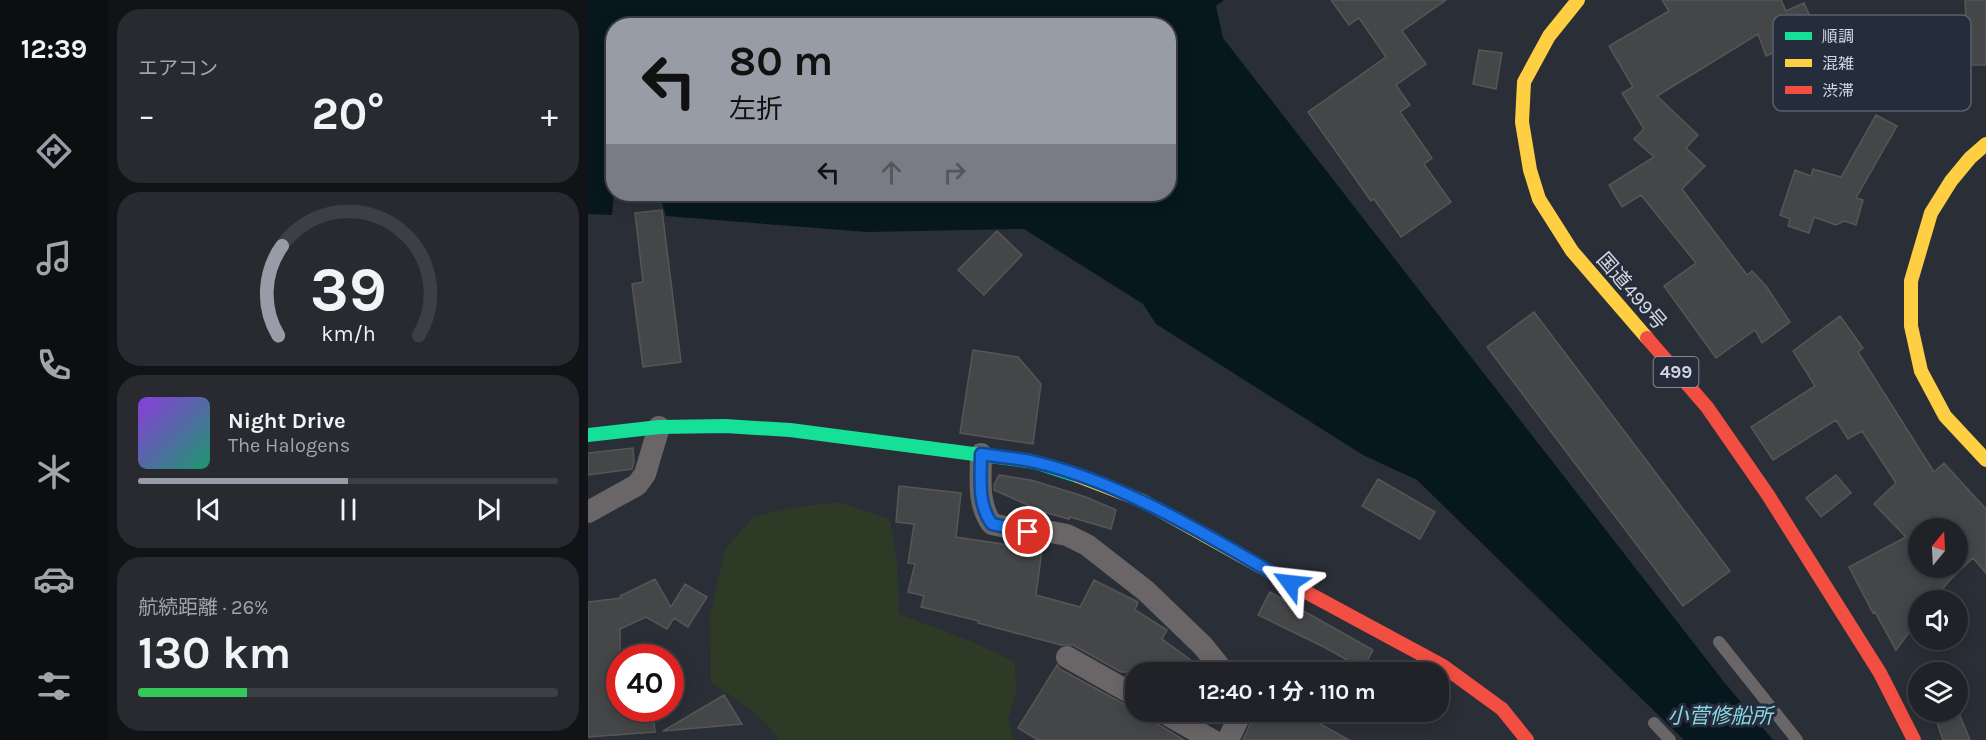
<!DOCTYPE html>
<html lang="ja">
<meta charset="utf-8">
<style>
:root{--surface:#202228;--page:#282a30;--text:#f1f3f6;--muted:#a2a4a8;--line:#3d3f45;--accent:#989ca6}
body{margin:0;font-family:Karla,"Noto Sans JP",sans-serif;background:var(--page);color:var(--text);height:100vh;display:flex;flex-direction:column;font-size:22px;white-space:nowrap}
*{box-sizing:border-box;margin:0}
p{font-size:20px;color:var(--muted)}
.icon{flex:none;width:33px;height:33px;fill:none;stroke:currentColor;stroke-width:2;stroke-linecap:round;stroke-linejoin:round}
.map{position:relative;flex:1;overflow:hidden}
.sheet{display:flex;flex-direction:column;gap:9px;padding:9px;background:#121316;width:480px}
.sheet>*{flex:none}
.top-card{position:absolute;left:18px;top:18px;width:570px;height:183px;border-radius:24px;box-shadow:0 3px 15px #0003,0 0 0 2px var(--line);background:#989ca6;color:#111;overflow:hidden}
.needle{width:39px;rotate:18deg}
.fabs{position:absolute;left:1320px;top:518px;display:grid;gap:12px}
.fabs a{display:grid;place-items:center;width:60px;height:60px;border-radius:50%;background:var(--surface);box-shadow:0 3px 15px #0003,0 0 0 2px var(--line);font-size:30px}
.speed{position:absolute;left:18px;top:644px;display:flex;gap:12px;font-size:30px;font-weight:700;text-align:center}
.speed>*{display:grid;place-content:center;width:78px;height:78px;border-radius:50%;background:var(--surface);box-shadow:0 3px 15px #0003,0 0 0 2px var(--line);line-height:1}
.speed .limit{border:9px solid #d22;background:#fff;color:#111}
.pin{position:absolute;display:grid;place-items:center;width:51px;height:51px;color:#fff;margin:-26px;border:3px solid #fff;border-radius:50%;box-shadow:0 2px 6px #0007}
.me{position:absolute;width:66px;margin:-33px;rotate:300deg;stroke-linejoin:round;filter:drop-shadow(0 0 4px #0008)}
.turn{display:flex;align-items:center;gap:21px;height:126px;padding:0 24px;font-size:27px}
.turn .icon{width:78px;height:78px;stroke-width:2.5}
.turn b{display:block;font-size:42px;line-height:51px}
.lanes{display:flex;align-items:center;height:57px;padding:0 24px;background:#0003;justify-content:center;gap:30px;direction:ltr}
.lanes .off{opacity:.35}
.big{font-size:45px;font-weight:700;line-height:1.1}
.sheet .card{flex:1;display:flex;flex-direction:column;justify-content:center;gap:9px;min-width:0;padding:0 21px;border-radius:24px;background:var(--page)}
.sheet .dial{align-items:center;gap:0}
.dial svg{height:156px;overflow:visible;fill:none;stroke:var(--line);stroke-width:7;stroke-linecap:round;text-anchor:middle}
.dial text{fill:var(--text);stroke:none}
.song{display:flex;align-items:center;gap:18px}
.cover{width:72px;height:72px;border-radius:9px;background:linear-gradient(135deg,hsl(270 70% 55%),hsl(160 70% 35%))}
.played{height:6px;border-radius:3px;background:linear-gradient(90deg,var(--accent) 50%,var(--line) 50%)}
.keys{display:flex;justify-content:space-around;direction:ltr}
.heat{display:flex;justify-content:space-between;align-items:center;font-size:33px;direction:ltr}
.charge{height:9px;border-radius:4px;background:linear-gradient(90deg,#34c759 26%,var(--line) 0)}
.trip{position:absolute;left:537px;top:662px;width:324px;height:60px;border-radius:24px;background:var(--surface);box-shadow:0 3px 15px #0003,0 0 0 2px var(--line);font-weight:700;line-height:60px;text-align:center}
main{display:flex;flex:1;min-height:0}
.menu{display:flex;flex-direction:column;width:108px;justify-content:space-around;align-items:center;background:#0d0e10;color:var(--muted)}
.menu .icon{width:42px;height:42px}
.menu .current{color:var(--accent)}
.menu b{font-size:27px;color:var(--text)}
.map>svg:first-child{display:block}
.green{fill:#2d3a26}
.water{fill:#06181d}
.building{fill:#454647;stroke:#575657;stroke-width:1.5;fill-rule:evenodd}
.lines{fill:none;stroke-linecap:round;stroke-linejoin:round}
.lane{stroke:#6a6668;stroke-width:12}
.street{stroke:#6a6668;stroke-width:22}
.fast{stroke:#16e098;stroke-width:14}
.slow{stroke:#ffcf43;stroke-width:14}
.jam{stroke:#f24e42;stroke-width:14}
.route-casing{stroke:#114b97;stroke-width:15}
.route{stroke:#1a73e8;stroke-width:10}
.labels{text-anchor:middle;stroke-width:6;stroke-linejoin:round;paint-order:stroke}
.shield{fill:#252c3b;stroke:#9fa4b0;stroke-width:1.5}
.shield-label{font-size:18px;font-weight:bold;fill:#d3d8e2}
.street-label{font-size:20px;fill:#d3d8e2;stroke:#252c3b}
.water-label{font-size:21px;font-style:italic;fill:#8ad8e6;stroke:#252c3b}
.key{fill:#252c3b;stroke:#59606d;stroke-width:1.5}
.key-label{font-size:16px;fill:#d3d8e2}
</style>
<main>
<nav class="menu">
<b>12:39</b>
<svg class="icon current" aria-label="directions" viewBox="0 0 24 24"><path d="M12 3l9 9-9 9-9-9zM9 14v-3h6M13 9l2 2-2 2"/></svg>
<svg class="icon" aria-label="music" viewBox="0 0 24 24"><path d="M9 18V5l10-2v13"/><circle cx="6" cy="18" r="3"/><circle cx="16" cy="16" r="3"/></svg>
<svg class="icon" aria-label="phone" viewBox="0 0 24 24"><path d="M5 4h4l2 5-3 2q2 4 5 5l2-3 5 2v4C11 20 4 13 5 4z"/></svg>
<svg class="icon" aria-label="climate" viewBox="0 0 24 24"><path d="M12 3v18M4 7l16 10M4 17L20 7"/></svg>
<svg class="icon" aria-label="car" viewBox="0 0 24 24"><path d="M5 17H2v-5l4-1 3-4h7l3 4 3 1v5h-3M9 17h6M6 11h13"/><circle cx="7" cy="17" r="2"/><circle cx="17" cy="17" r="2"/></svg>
<svg class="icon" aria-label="filters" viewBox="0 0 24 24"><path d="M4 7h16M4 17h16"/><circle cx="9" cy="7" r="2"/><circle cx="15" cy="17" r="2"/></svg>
</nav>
<section class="sheet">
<div class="card"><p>エアコン</p>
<div class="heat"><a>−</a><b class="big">20°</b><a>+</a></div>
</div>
<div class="card dial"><svg viewBox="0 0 100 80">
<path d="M14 69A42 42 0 1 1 86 69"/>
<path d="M14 69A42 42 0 0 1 16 23" stroke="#989ca6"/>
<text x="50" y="56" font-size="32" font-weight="700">39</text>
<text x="50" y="72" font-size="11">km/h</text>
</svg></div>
<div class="card">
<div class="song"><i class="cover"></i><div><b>Night Drive</b><p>The Halogens</p></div></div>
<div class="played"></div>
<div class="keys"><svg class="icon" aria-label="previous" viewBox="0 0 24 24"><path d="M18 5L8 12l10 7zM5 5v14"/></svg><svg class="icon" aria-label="pause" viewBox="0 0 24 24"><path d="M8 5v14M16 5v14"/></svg><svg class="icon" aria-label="next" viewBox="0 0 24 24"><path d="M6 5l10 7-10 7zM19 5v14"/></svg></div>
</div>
<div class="card"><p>航続距離 · 26%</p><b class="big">130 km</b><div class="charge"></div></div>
</section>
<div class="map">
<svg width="1398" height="740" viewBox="0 0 1398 740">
<rect width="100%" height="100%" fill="#2a2e36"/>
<path class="green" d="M 251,502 L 302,519 L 309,564 L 311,614 L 385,642 L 427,662 L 428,694 L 420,718 L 424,740 L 190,740 C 182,720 141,695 123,682 L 122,616 L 137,549 L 165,517 L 201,508 Z"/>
<path class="water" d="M 0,0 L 636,0 L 628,6 L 635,38 L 1136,682 L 1185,740 L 1096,740 L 829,480 L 775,455 L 568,324 L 555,304 L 436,229 L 279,232 L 78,216 L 71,194 L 580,194 L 580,26 L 26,26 L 26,194 L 24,215 L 0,214 Z"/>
<path class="building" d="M 743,0 L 858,0 L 814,31 L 838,64 L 808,85 L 822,105 L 812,112 L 844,158 L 836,164 L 863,202 L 813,237 L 786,199 L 783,201 L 720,112 L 798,57 L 771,18 L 761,25 Z
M 1074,0 L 1193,0 L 1198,11 L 1216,3 L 1235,46 L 1198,60 L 1185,53 L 1178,56 L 1170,34 L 1069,96 L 1110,135 L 1098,148 L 1117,166 L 1094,189 L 1159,275 L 1164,271 L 1178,286 L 1202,322 L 1174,343 L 1167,330 L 1128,358 L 1076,286 L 1108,263 L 1053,195 L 1034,207 L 1021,185 L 1066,157 L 1046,139 L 1056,129 L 1034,93 L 1045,87 L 1021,46 L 1081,11 Z
M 1377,0 L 1398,0 L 1398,65 L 1380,65 Z
M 891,50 L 914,53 L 908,89 L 885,84 Z
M 1288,115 L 1309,126 L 1268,198 L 1275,200 L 1268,225 L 1256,221 L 1248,225 L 1226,217 L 1221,233 L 1200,226 L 1202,219 L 1192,215 L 1207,170 L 1223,176 L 1225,169 L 1253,177 Z
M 74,210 L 93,362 L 55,367 L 44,284 L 55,282 L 47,213 Z
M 409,231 L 434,255 L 396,295 L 370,270 Z
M 946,312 L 1142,571 L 1095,606 L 899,347 Z
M 1252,316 L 1275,348 L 1270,352 L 1346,472 L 1356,463 L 1398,509 L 1398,573 L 1385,558 L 1360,582 L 1346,600 L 1330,600 L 1330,620 L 1308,650 L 1287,612 L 1285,613 L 1261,567 L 1318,537 L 1286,504 L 1308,483 L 1274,431 L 1260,439 L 1248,420 L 1185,460 L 1163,427 L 1227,386 L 1205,351 ZM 1330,528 L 1370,528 L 1370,567 L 1330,567 Z
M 385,350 L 430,357 L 453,384 L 445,444 L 372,433 Z
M 45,448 L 46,462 L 44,469 L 0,475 L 0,453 Z
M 411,475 L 443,480 L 498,497 L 528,510 L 523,529 L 482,517 L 481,519 L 442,508 L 442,506 L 406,490 L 406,485 Z
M 1248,475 L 1263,493 L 1233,517 L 1218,498 Z
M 790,479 L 847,512 L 832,539 L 774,506 Z
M 311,486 L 373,493 L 368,537 L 454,550 L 448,595 L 492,607 L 506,580 L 550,602 L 547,610 L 579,630 L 574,639 L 619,672 L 533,672 L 485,645 L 473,645 L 390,623 L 391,621 L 333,607 L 336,596 L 320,592 L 327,564 L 320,563 L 326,524 L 308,522 Z
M 67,579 L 83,607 L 97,584 L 119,597 L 100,627 L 86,618 L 79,629 L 58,617 L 32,629 L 32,713 L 65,711 L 67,732 L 0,737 L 0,602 L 33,598 L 32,596 Z
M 682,592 L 785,650 L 775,669 L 736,647 L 670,615 Z
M 469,665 L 472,669 L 545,709 L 596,740 L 450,740 L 430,728 Z
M 136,695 L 154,724 L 75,731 Z
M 668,711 L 709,711 L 761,740 L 655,740 Z
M 1345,711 L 1370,711 L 1382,740 L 1355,740 Z"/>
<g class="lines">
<path class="lane" d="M 1131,642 L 1209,740
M 1066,723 L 1082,740"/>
<path class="street" d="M 393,454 C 393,478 389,504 404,524 L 440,532 L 463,532 L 479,535 L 499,545 L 558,591 L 615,646 L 636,672
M 0,512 L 49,485 L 57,474 L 71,427
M 479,657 L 548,696
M 573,711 L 624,740
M 640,740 L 654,711"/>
<path class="fast" d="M 0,435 L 71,427 L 137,426 L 202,430 L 447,462 L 490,476"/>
<path class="slow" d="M 990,0 L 961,36 L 936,82 L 934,122 L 942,170 L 951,199 L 984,251 L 1059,338
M 1398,144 L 1382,158 L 1363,181 L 1343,213 L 1323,281 L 1323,326 L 1333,371 L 1357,416 L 1398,460
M 490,476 L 555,501 L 718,592"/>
<path class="jam" d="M 1059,338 L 1119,407 L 1180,495 L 1292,673 L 1326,740
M 718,592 L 855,666 L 914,709 L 939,740"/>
</g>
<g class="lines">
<defs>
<path id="route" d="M 440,532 L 404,524 C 389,504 393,478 393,454 C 411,457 430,458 447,462 C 539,484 621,537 702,583"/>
</defs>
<use href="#route" class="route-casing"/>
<use href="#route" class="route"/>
</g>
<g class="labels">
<rect class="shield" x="1065.5" y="357" width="45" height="30" rx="4.5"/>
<g class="shield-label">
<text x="1088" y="378">499</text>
</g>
<g class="street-label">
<text transform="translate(1044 291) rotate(49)" y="7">国道499号</text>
</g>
<g class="water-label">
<text x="1132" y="723">小菅修船所</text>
</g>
</g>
<rect x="1185" y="15" width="198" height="96" rx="9" class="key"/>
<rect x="1197" y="32" width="27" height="8" fill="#16e098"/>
<rect x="1197" y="59" width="27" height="8" fill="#ffcf43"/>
<rect x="1197" y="86" width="27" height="8" fill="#f24e42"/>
<g class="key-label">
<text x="1234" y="42">順調</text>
<text x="1234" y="69">混雑</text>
<text x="1234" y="96">渋滞</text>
</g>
</svg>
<div class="fabs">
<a><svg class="needle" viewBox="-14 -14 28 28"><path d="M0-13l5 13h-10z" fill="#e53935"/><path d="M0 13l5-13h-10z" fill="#a2a4a8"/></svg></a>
<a><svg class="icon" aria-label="sound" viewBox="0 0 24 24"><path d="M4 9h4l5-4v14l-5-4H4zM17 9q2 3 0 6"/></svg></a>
<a><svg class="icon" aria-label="layers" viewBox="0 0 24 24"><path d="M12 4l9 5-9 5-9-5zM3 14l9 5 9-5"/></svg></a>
</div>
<div class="speed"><div class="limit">40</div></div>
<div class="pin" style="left:440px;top:532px;background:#d93025"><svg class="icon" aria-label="arrive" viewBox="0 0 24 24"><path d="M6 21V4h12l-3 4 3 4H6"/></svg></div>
<svg class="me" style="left:702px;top:583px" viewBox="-20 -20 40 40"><path d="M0-17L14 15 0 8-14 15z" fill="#1a73e8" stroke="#fff" stroke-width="4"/></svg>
<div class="trip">12:40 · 1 分 · 110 m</div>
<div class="top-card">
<div class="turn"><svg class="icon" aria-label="left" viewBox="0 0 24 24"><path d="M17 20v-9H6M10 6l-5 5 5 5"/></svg><div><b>80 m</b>左折</div></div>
<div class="lanes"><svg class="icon" aria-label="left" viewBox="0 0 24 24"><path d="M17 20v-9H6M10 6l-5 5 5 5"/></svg><svg class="icon off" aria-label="ahead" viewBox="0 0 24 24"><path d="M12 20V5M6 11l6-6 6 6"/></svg><svg class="icon off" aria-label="right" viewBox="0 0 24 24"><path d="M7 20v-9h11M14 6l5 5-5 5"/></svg></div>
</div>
</div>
</main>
